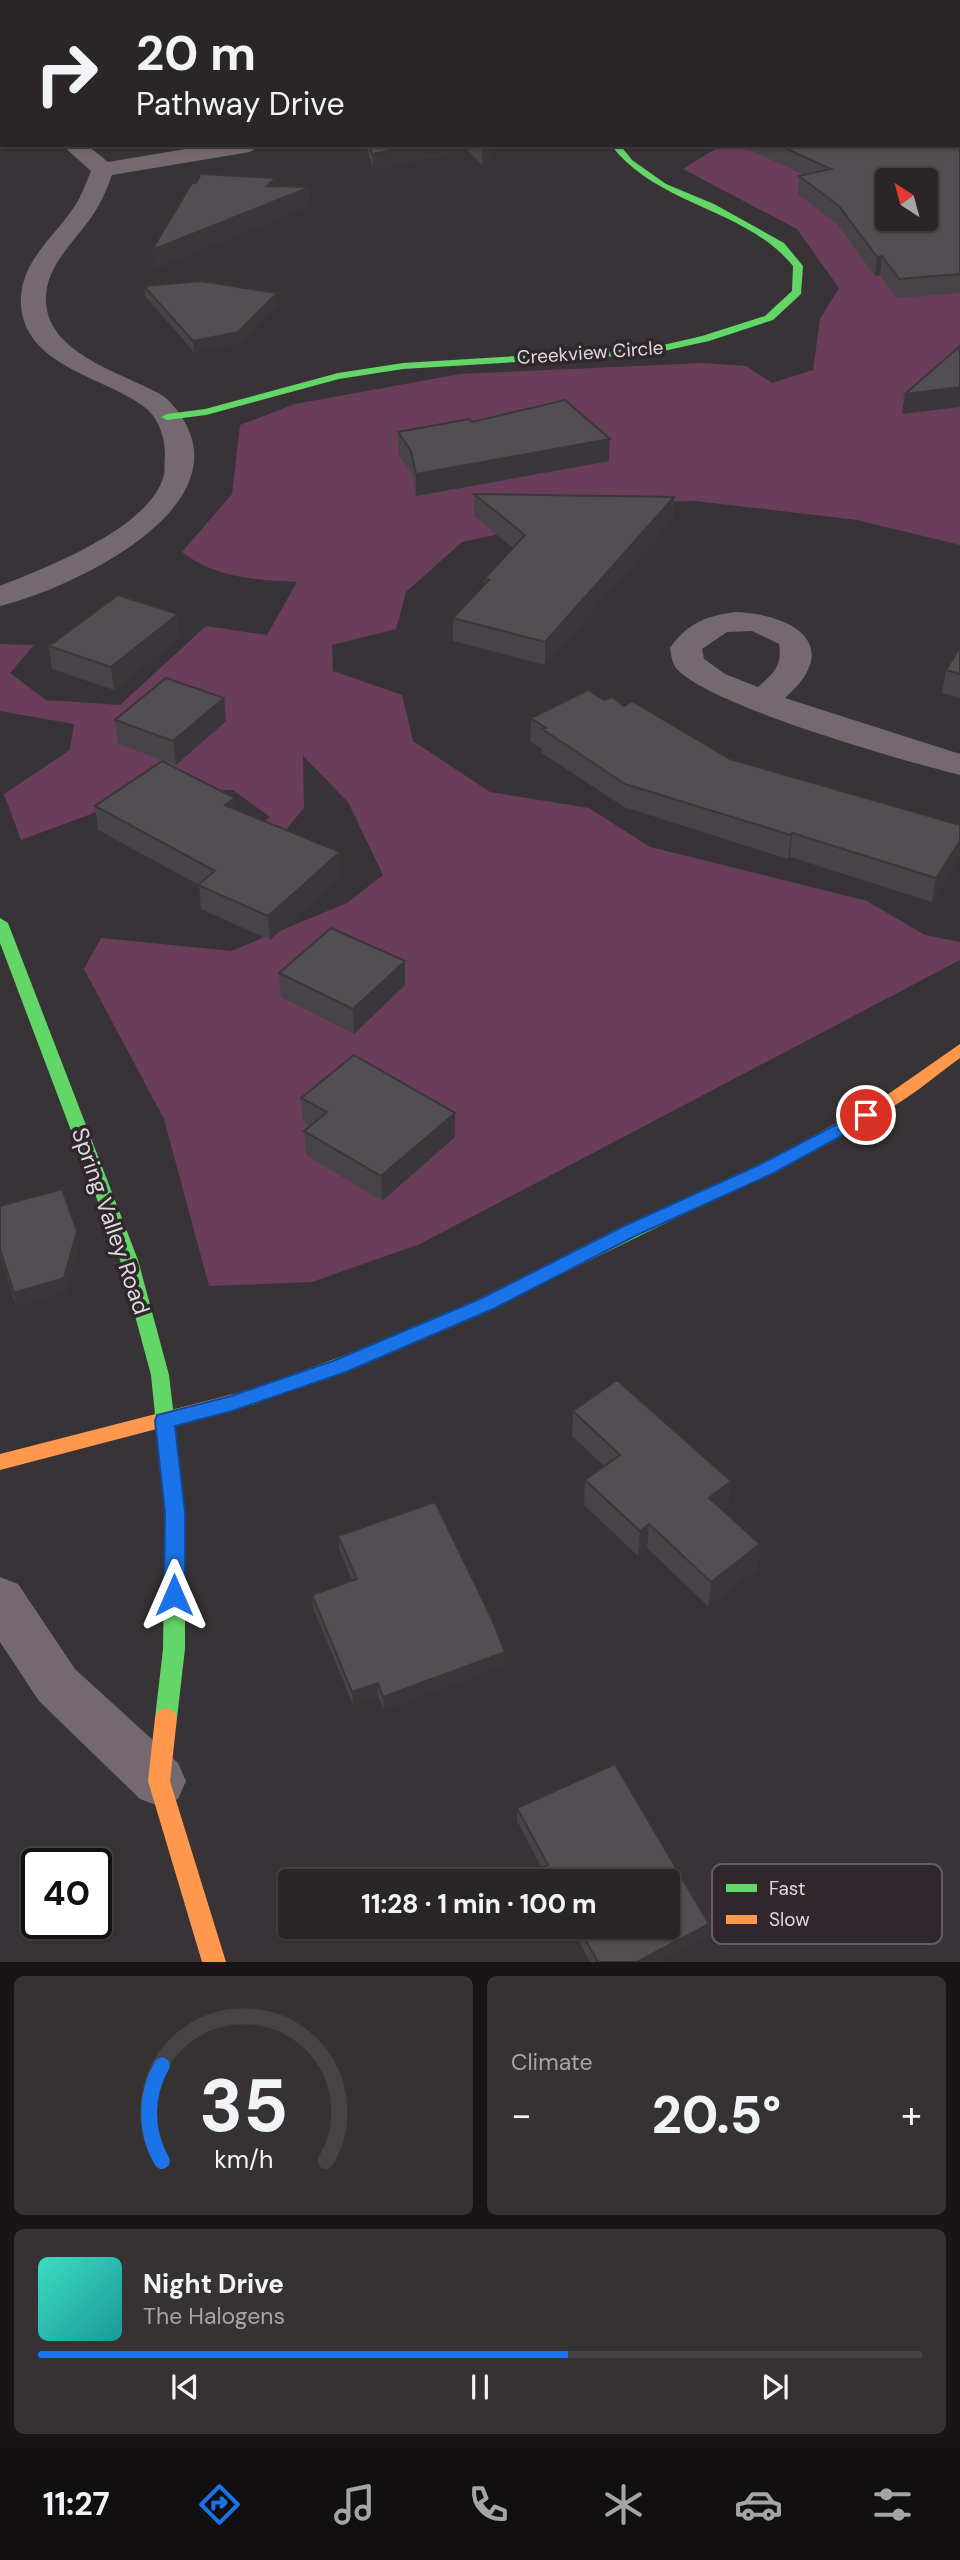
<!DOCTYPE html>
<meta charset="utf-8">
<style>
:root{--surface:#2a2628;--page:#363234;--text:#f1f3f6;--muted:#a5a5a8;--line:#464345;--accent:#1a73e8}
body{margin:0;font-family:"DM Sans",sans-serif;background:var(--page);color:var(--text);height:100vh;display:flex;flex-direction:column;font-size:26px;white-space:nowrap}
*{box-sizing:border-box;margin:0}
p{font-size:23px;color:var(--muted)}
.icon{flex:none;width:38px;height:38px;fill:none;stroke:currentColor;stroke-width:2;stroke-linecap:round;stroke-linejoin:round}
.map{position:relative;height:1962px;overflow:hidden}
.drawer{display:flex;flex-direction:column;gap:14px;padding:14px;background:#171516;flex:1}
.drawer>*{flex:none}
.top-card{position:absolute;left:0px;top:0px;width:961px;height:147px;box-shadow:0 2px 5px #0004,0 0 0 2px var(--line);background:#2a2628;color:var(--text);overflow:hidden}
.needle{width:46px;rotate:324deg}
.controls{position:absolute;left:875px;top:168px;display:grid;gap:14px}
.controls a{display:grid;place-items:center;width:63px;height:63px;border-radius:7px;background:var(--surface);box-shadow:0 2px 5px #0004,0 0 0 2px var(--line);font-size:35px}
.speed{position:absolute;left:21px;top:1848px;display:flex;gap:14px;font-size:35px;font-weight:700;text-align:center}
.speed>*{display:grid;place-content:center;width:91px;height:91px;border-radius:50%;background:var(--surface);box-shadow:0 2px 5px #0004,0 0 0 2px var(--line);line-height:1}
.speed .limit{border:4px solid #111;border-radius:10px;background:#fff;color:#111}
.pin{position:absolute;display:grid;place-items:center;width:60px;height:60px;color:#fff;margin:-30px;border:4px solid #fff;border-radius:50%;box-shadow:0 2px 7px #0007}
.me{position:absolute;width:77px;margin:-38px;rotate:0deg;stroke-linejoin:round;filter:drop-shadow(0 0 5px #0008)}
.turn{display:flex;align-items:center;gap:24px;height:147px;padding:0 21px;font-size:32px}
.turn .icon{width:91px;height:91px;stroke-width:2.5}
.turn b{display:block;font-size:49px;line-height:60px}
.big{font-size:52px;font-weight:800;line-height:1.1}
.drawer .widget{flex:1;display:flex;flex-direction:column;justify-content:center;gap:10px;min-width:0;padding:0 24px;border-radius:10px;background:var(--page)}
.drawer .dial{align-items:center;gap:0}
.dial svg{height:182px;overflow:visible;fill:none;stroke:var(--line);stroke-width:7;stroke-linecap:round;text-anchor:middle}
.dial text{fill:var(--text);stroke:none}
.song{display:flex;align-items:center;gap:21px}
.cover{width:84px;height:84px;border-radius:10px;background:linear-gradient(135deg,hsl(170 70% 55%),hsl(180 70% 35%))}
.played{height:7px;border-radius:4px;background:linear-gradient(90deg,var(--accent) 60%,var(--line) 60%)}
.keys{display:flex;justify-content:space-around;direction:ltr}
.heat{display:flex;justify-content:space-between;align-items:center;font-size:38px;direction:ltr}
.drawer .tiles{flex:1;display:grid;gap:14px;grid-template-columns:1fr 1fr}
.widget:last-child{grid-column:span 2}
.trip{position:absolute;left:278px;top:1869px;width:402px;height:70px;border-radius:7px;background:var(--surface);box-shadow:0 2px 5px #0004,0 0 0 2px var(--line);font-weight:800;line-height:70px;text-align:center}
.tabs{display:flex;height:112px;justify-content:space-around;align-items:center;background:#110f10;color:var(--muted)}
.tabs .icon{width:49px;height:49px}
.tabs .selected{color:var(--accent)}
.tabs b{font-size:32px;color:var(--text)}
.map>svg:first-child{display:block}
.green{fill:#6a3e5b;fill-rule:evenodd}
.lines{fill:none;stroke-linecap:round;stroke-linejoin:round}
.stream{fill:#3d0c30;fill-rule:evenodd}
.street{fill:#73696e;fill-rule:evenodd}
.fast{fill:#63d668;fill-rule:evenodd}
.slow{fill:#ff974d;fill-rule:evenodd}
.wall{fill:#474346}
.shaded-wall{fill:#393739}
.building{fill:#524e51;stroke:#393739;stroke-width:2;fill-rule:evenodd}
.route{fill:#1a73e8;stroke:#114b97;stroke-width:2}
.labels{text-anchor:middle;stroke-width:7;stroke-linejoin:round;paint-order:stroke}
.far-street-label{font-size:19px;fill:#ded9dc;stroke:#2f272c}
.street-label{font-size:23px;fill:#ded9dc;stroke:#2f272c}
.key{fill:#2f272c;stroke:#645c61;stroke-width:2}
.key-label{font-size:19px;fill:#ded9dc}
</style>
<div class="map">
<svg width="960" height="1962" viewBox="0 0 960 1962">
<rect width="100%" height="100%" fill="#383336"/>
<path class="green" d="M 0,0 L 847,0 L 866,2 L 2,2 L 2,19 Z
M 765,145 L 920,169 L 960,203 L 960,545 L 857,520 L 695,501 L 651,502 L 462,542 L 406,592 L 396,629 L 332,645 L 333,671 L 402,695 L 413,741 L 490,792 L 589,808 L 650,847 L 867,901 L 925,935 L 960,942 L 960,960 L 420,1244 L 312,1282 L 209,1286 L 164,1119 L 84,969 L 101,938 L 231,951 L 347,903 L 383,875 L 348,802 L 303,756 L 304,808 L 270,849 L 243,840 L 270,817 L 233,790 L 153,791 L 21,840 L 4,794 L 70,750 L 74,724 L 0,711 L 0,644 L 34,645 L 10,673 L 46,700 L 120,705 L 206,626 L 267,635 L 297,582 C 256,580 215,578 182,552 L 232,494 L 240,425 L 295,404 L 460,374 L 704,363 L 746,366 L 772,383 L 813,370 L 820,319 L 839,288 L 797,229 L 683,169 L 715,149 ZM 887,180 L 926,180 L 926,219 L 887,219 Z"/>
<g class="lines">
<path class="stream" d="M 300,0 L 376,0 L 375,2 Z
M 545,0 L 567,0 L 568,2 L 546,2 Z
M 657,0 L 667,0 L 656,2 Z"/>
<path class="street" d="M 0,108 L 2,108 L 2,121 L 0,121 Z
M 62,145 L 87,145 L 108,162 L 209,145 L 261,145 L 250,152 L 112,175 C 106,192 99,207 88,222 C 68,248 40,274 47,310 C 55,351 111,370 144,386 C 154,391 163,394 171,403 C 259,501 74,588 0,606 L 0,586 C 46,567 150,529 164,475 C 165,469 164,461 165,454 C 165,439 159,420 148,410 C 112,378 26,369 21,306 C 18,265 51,240 72,210 C 81,198 85,185 91,171 Z
M 737,612 C 795,615 844,646 785,698 L 960,754 L 960,775 C 904,761 709,706 676,668 C 672,662 671,655 670,648 C 687,623 708,615 737,612 ZM 752,631 L 779,644 C 783,665 773,674 758,687 L 725,674 L 704,659 L 702,649 L 727,632 Z
M 0,1577 L 18,1584 L 75,1669 L 178,1763 L 186,1781 L 178,1799 L 159,1806 L 140,1799 L 39,1701 L 0,1642 Z"/>
<path class="fast" d="M 611,145 L 620,145 L 632,160 L 666,184 L 714,204 L 784,243 L 803,266 L 801,294 L 773,320 L 709,341 L 650,354 L 403,369 L 339,379 L 206,415 L 167,420 L 161,417 L 167,414 L 205,409 L 338,373 L 403,363 L 650,348 L 702,336 L 765,316 L 792,291 L 793,266 C 746,208 657,206 611,145 Z
M 0,918 L 8,923 L 138,1260 L 169,1375 L 185,1513 L 185,1649 L 177,1718 L 174,1725 L 166,1728 L 158,1725 L 155,1718 L 163,1649 L 165,1513 L 151,1375 L 120,1260 L 0,943 Z
M 717,1185 L 723,1187 L 726,1191 L 723,1195 L 464,1322 L 377,1359 L 260,1402 L 253,1405 L 246,1402 L 243,1397 L 246,1392 L 364,1348 L 451,1312 Z"/>
<path class="slow" d="M 960,1044 L 960,1058 C 938,1074 917,1092 894,1106 C 869,1121 731,1202 711,1195 L 708,1191 L 711,1187 L 762,1164 L 884,1097 Z
M 253,1389 L 260,1392 L 263,1397 L 260,1402 L 0,1470 L 0,1454 Z
M 166,1708 L 174,1711 L 177,1718 L 170,1781 L 226,1962 L 202,1962 L 148,1781 L 155,1718 L 158,1711 Z"/>
</g>
<path class="wall" d="M 960,125 L 960,293 L 896,298 L 880,275 L 875,276 L 837,224 L 798,194 L 799,176 L 804,175 L 739,145 L 959,145 Z
M 366,145 L 501,145 L 482,165 L 468,151 L 373,169 Z
M 144,286 L 277,293 L 277,304 L 239,343 L 194,352 L 145,296 Z
M 472,422 L 609,461 L 416,496 L 412,473 L 398,454 L 398,432 Z
M 474,494 L 674,497 L 673,519 L 545,665 L 453,641 L 453,618 L 484,585 L 484,579 L 513,548 L 474,516 Z
M 180,637 L 114,690 L 52,669 L 49,646 Z
M 960,647 L 960,698 L 942,693 L 946,670 Z
M 224,698 L 226,721 L 176,765 L 118,744 L 115,720 Z
M 604,700 L 624,706 L 730,759 L 960,825 L 932,902 L 790,857 L 788,859 L 624,807 L 542,753 L 542,749 L 530,741 L 531,718 Z
M 235,798 L 236,810 L 342,876 L 270,940 L 201,909 L 199,885 L 98,830 L 95,806 Z
M 279,973 L 405,985 L 354,1034 L 281,997 Z
M 301,1098 L 455,1137 L 382,1201 L 306,1155 L 304,1131 L 309,1126 L 303,1122 Z
M 0,1206 L 79,1244 L 66,1292 L 16,1306 L 0,1254 Z
M 573,1411 L 731,1481 L 728,1506 L 722,1510 L 760,1544 L 757,1569 L 708,1606 L 647,1548 L 638,1556 L 584,1505 L 585,1480 L 604,1466 L 572,1436 Z
M 338,1536 L 505,1665 L 384,1710 L 378,1696 L 353,1705 L 313,1608 L 312,1595 L 352,1580 L 339,1549 Z
M 615,1764 L 709,1924 L 707,1937 L 659,1962 L 590,1962 L 577,1938 L 571,1940 L 564,1927 L 668,1927 L 668,1881 L 540,1881 L 540,1868 L 542,1868 L 517,1821 L 517,1808 Z"/>
<path class="shaded-wall" d="M 417,145 L 468,145 L 468,151 L 373,169 L 372,154 Z
M 486,145 L 501,145 L 482,165 L 482,149 Z
M 276,178 L 277,197 L 310,187 L 311,206 L 154,270 L 152,250 L 267,186 Z
M 882,256 L 880,275 L 875,276 L 877,257 Z
M 277,293 L 277,304 L 239,343 L 194,352 L 193,341 Z
M 960,387 L 960,407 L 902,414 L 905,394 Z
M 610,439 L 609,461 L 416,496 L 416,474 Z
M 674,497 L 673,519 L 545,665 L 545,642 Z
M 178,614 L 180,637 L 114,690 L 111,667 Z
M 224,698 L 226,721 L 176,765 L 173,741 Z
M 235,798 L 237,822 L 225,805 Z
M 792,833 L 790,857 L 788,859 L 791,835 Z
M 960,841 L 960,858 L 932,902 L 936,878 Z
M 340,852 L 342,876 L 270,940 L 268,916 Z
M 405,961 L 405,985 L 354,1034 L 353,1009 Z
M 455,1113 L 455,1137 L 382,1201 L 381,1176 Z
M 77,1231 L 79,1244 L 66,1292 L 16,1306 L 14,1293 Z
M 731,1481 L 728,1506 L 706,1523 L 709,1498 Z
M 649,1524 L 647,1548 L 638,1556 L 640,1531 Z
M 760,1544 L 757,1569 L 708,1606 L 711,1582 Z
M 505,1652 L 505,1665 L 384,1710 L 383,1697 Z
M 378,1683 L 378,1696 L 353,1705 L 352,1692 Z
M 709,1924 L 707,1937 L 659,1962 L 637,1962 Z
M 572,1927 L 577,1927 L 577,1938 L 571,1940 Z"/>
<path class="building" d="M 781,0 L 890,0 L 889,2 L 780,2 Z
M 959,124 L 960,125 L 960,274 L 899,279 L 882,256 L 877,257 L 839,206 L 799,176 L 831,169 L 778,145 L 959,145 ZM 887,180 L 926,180 L 926,219 L 887,219 Z
M 370,145 L 417,145 L 372,154 Z
M 201,174 L 276,178 L 267,186 L 310,187 L 152,250 L 192,183 L 196,183 Z
M 201,281 L 277,293 L 238,332 L 193,341 L 144,286 Z
M 960,346 L 960,387 L 905,394 Z
M 565,400 L 610,439 L 416,474 L 411,451 L 398,432 L 469,419 L 472,422 Z
M 474,494 L 674,497 L 545,642 L 453,618 L 489,580 L 484,579 L 525,535 Z
M 118,595 L 178,614 L 111,667 L 49,646 Z
M 960,647 L 960,674 L 946,670 Z
M 166,678 L 224,698 L 173,741 L 115,720 Z
M 588,690 L 604,700 L 612,697 L 624,706 L 632,701 L 730,759 L 960,825 L 960,841 L 936,878 L 792,833 L 791,835 L 625,784 L 542,729 L 546,728 L 531,718 Z
M 162,761 L 235,798 L 225,805 L 340,852 L 268,916 L 198,885 L 215,871 L 95,806 Z
M 331,928 L 405,961 L 353,1009 L 279,973 Z
M 354,1055 L 455,1113 L 381,1176 L 304,1131 L 327,1112 L 301,1098 Z
M 62,1189 L 77,1231 L 64,1278 L 14,1293 L 0,1249 L 0,1206 Z
M 617,1380 L 731,1481 L 709,1498 L 760,1544 L 711,1582 L 649,1524 L 640,1531 L 585,1480 L 620,1455 L 573,1411 Z
M 435,1502 L 491,1617 L 505,1652 L 383,1697 L 378,1683 L 352,1692 L 312,1595 L 357,1579 L 338,1536 Z
M 615,1764 L 709,1924 L 637,1962 L 598,1962 L 578,1927 L 668,1927 L 668,1881 L 547,1881 L 540,1868 L 548,1865 L 517,1808 Z"/>
<path class="route" d="M 866,1109 L 872,1111 L 874,1115 L 872,1119 L 774,1173 L 637,1235 L 493,1309 L 346,1372 L 232,1411 L 175,1426 L 185,1513 L 185,1595 L 182,1601 L 174,1604 L 167,1601 L 164,1595 L 165,1513 L 155,1421 L 157,1415 L 231,1396 L 333,1361 L 480,1299 L 624,1226 L 761,1164 Z"/>
<g class="labels">
<g class="far-street-label">
<text transform="translate(590 352) rotate(-4)" y="7">Creekview Circle</text>
</g>
<g class="street-label">
<text transform="translate(111 1221) rotate(71)" y="8">Spring Valley Road</text>
</g>
</g>
<rect x="712" y="1864" width="230" height="80" rx="10" class="key"/>
<rect x="726" y="1884" width="31" height="8" fill="#63d668"/>
<rect x="726" y="1915" width="31" height="9" fill="#ff974d"/>
<g class="key-label">
<text x="769" y="1895">Fast</text>
<text x="769" y="1926">Slow</text>
</g>
</svg>
<div class="controls">
<a><svg class="needle" viewBox="-14 -14 28 28"><path d="M0-13l5 13h-10z" fill="#e53935"/><path d="M0 13l5-13h-10z" fill="#a5a5a8"/></svg></a>
</div>
<div class="speed"><div class="limit">40</div></div>
<div class="pin" style="left:866px;top:1115px;background:#d93025"><svg class="icon" aria-label="arrive" viewBox="0 0 24 24"><path d="M6 21V4h12l-3 4 3 4H6"/></svg></div>
<svg class="me" style="left:174px;top:1595px" viewBox="-20 -20 40 40"><path d="M0-17L14 15 0 8-14 15z" fill="#1a73e8" stroke="#fff" stroke-width="4"/></svg>
<div class="trip">11:28 · 1 min · 100 m</div>
<div class="top-card">
<div class="turn"><svg class="icon" aria-label="right" viewBox="0 0 24 24"><path d="M7 20v-9h11M14 6l5 5-5 5"/></svg><div><b>20 m</b>Pathway Drive</div></div>
</div>
</div>
<section class="drawer">
<div class="tiles">
<div class="widget dial"><svg viewBox="0 0 100 80">
<path d="M14 69A42 42 0 1 1 86 69"/>
<path d="M14 69A42 42 0 0 1 14 27" stroke="#1a73e8"/>
<text x="50" y="56" font-size="32" font-weight="700">35</text>
<text x="50" y="72" font-size="11">km/h</text>
</svg></div>
<div class="widget"><p>Climate</p>
<div class="heat"><a>−</a><b class="big">20.5°</b><a>+</a></div>
</div>
<div class="widget">
<div class="song"><i class="cover"></i><div><b>Night Drive</b><p>The Halogens</p></div></div>
<div class="played"></div>
<div class="keys"><svg class="icon" aria-label="previous" viewBox="0 0 24 24"><path d="M18 5L8 12l10 7zM5 5v14"/></svg><svg class="icon" aria-label="pause" viewBox="0 0 24 24"><path d="M8 5v14M16 5v14"/></svg><svg class="icon" aria-label="next" viewBox="0 0 24 24"><path d="M6 5l10 7-10 7zM19 5v14"/></svg></div>
</div>
</div>
</section>
<nav class="tabs">
<b>11:27</b>
<svg class="icon selected" aria-label="directions" viewBox="0 0 24 24"><path d="M12 3l9 9-9 9-9-9zM9 14v-3h6M13 9l2 2-2 2"/></svg>
<svg class="icon" aria-label="music" viewBox="0 0 24 24"><path d="M9 18V5l10-2v13"/><circle cx="6" cy="18" r="3"/><circle cx="16" cy="16" r="3"/></svg>
<svg class="icon" aria-label="phone" viewBox="0 0 24 24"><path d="M5 4h4l2 5-3 2q2 4 5 5l2-3 5 2v4C11 20 4 13 5 4z"/></svg>
<svg class="icon" aria-label="climate" viewBox="0 0 24 24"><path d="M12 3v18M4 7l16 10M4 17L20 7"/></svg>
<svg class="icon" aria-label="car" viewBox="0 0 24 24"><path d="M5 17H2v-5l4-1 3-4h7l3 4 3 1v5h-3M9 17h6M6 11h13"/><circle cx="7" cy="17" r="2"/><circle cx="17" cy="17" r="2"/></svg>
<svg class="icon" aria-label="filters" viewBox="0 0 24 24"><path d="M4 7h16M4 17h16"/><circle cx="9" cy="7" r="2"/><circle cx="15" cy="17" r="2"/></svg>
</nav>
